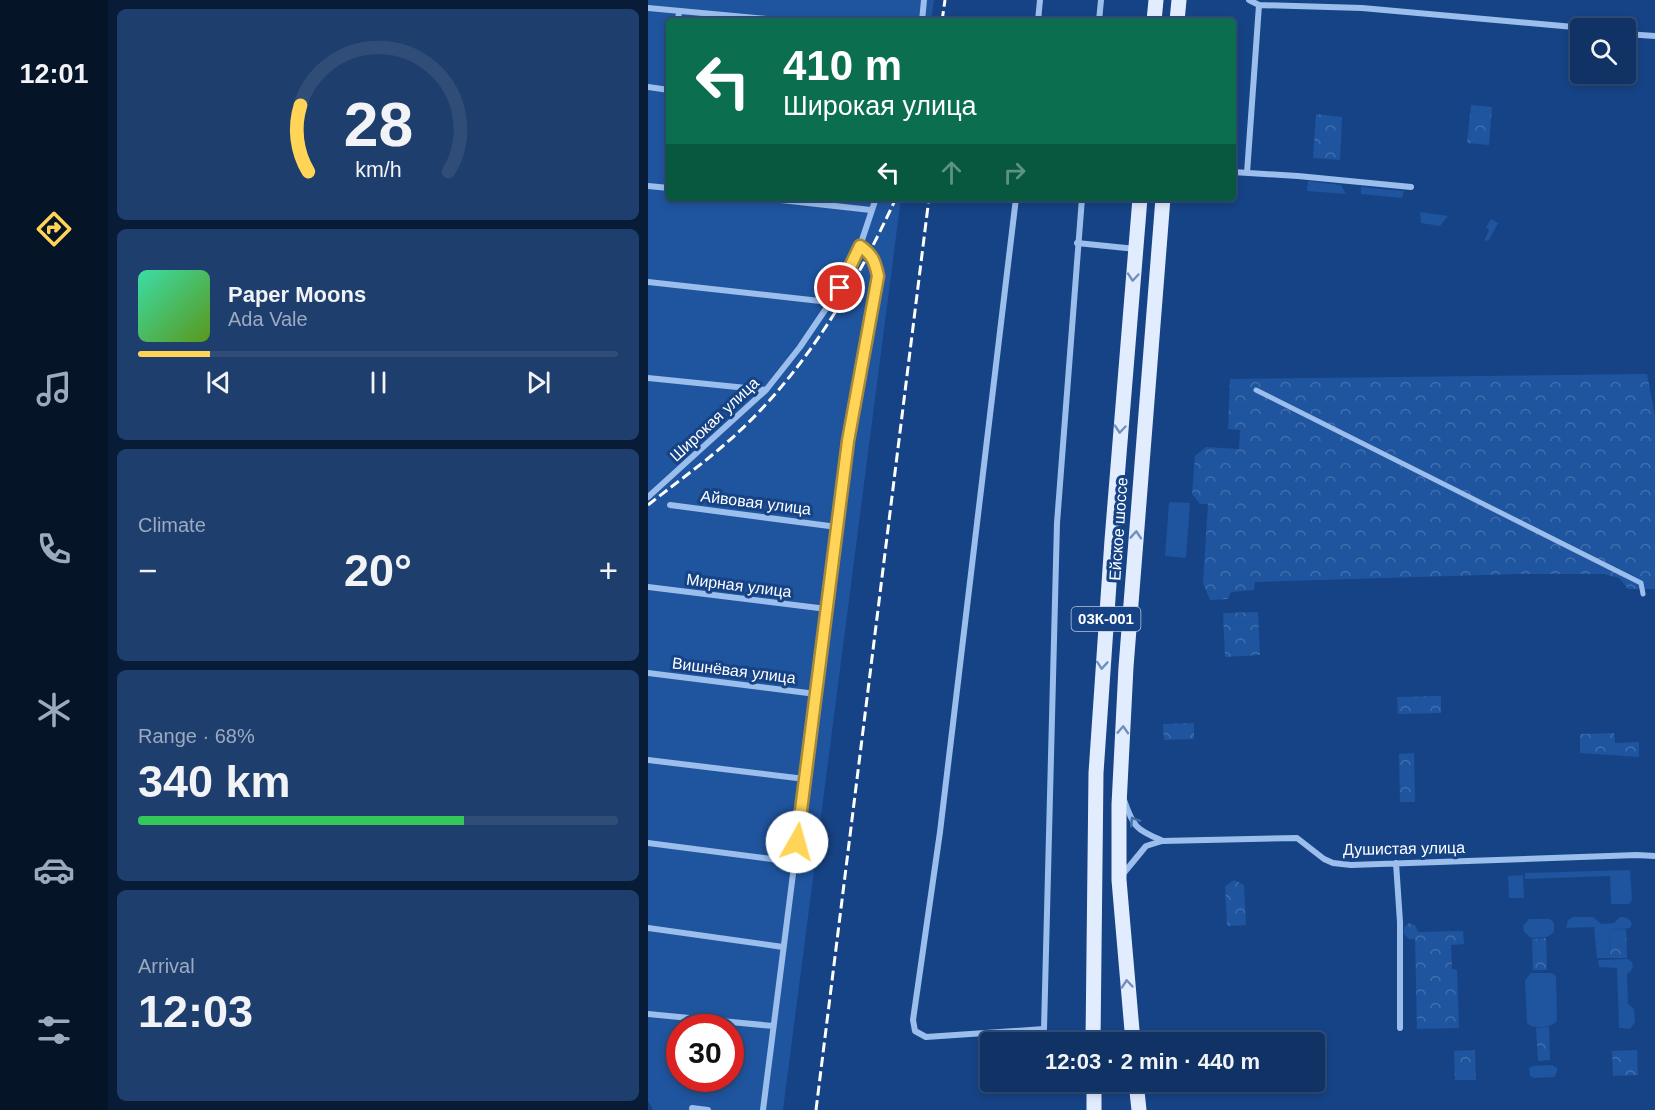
<!DOCTYPE html>
<meta charset="utf-8">
<style>
:root{--surface:#103264;--page:#1e3e6d;--text:#f1f3f6;--muted:#9caabf;--line:#304d78;--accent:#ffd457}
body{margin:0;font-family:Helvetica,sans-serif;background:var(--page);color:var(--text);height:100vh;display:flex;flex-direction:column;font-size:22px;white-space:nowrap}
*{box-sizing:border-box;margin:0}
p{font-size:20px;color:var(--muted)}
.icon{flex:none;width:33px;height:33px;fill:none;stroke:currentColor;stroke-width:2;stroke-linecap:round;stroke-linejoin:round}
.map{position:relative;flex:1;overflow:hidden}
.side{display:flex;flex-direction:column;gap:9px;padding:9px;background:#091c37;width:540px}
.side>*{flex:none}
.guide{position:absolute;left:18px;top:18px;width:570px;height:183px;border-radius:6px;box-shadow:0 3px 9px #0003,0 0 0 2px var(--line);background:#0b6e4f;color:#fff;overflow:hidden}
.tools{position:absolute;left:922px;top:18px;display:grid;gap:12px}
.tools a{display:grid;place-items:center;width:66px;height:66px;border-radius:6px;background:var(--surface);box-shadow:0 3px 9px #0003,0 0 0 2px var(--line);font-size:30px}
.speed{position:absolute;left:18px;top:1014px;display:flex;gap:12px;font-size:30px;font-weight:700;text-align:center}
.speed>*{display:grid;place-content:center;width:78px;height:78px;border-radius:50%;background:var(--surface);box-shadow:0 3px 9px #0003,0 0 0 2px var(--line);line-height:1}
.speed .limit{border:9px solid #d22;background:#fff;color:#111}
.pin{position:absolute;display:grid;place-items:center;width:51px;height:51px;color:#fff;margin:-26px;border:3px solid #fff;border-radius:50%;box-shadow:0 2px 6px #0007}
.me{position:absolute;width:66px;margin:-33px;rotate:7deg;stroke-linejoin:round;filter:drop-shadow(0 0 4px #0008)}
.turn{display:flex;align-items:center;gap:21px;height:126px;padding:0 18px;font-size:27px}
.turn .icon{width:78px;height:78px;stroke-width:2.5}
.turn b{display:block;font-size:42px;line-height:51px}
.lanes{display:flex;align-items:center;height:57px;padding:0 18px;background:#0003;justify-content:center;gap:30px;direction:ltr}
.lanes .off{opacity:.35}
.big{font-size:45px;font-weight:600;line-height:1.1}
.side .card{flex:1;display:flex;flex-direction:column;justify-content:center;gap:9px;min-width:0;padding:0 21px;border-radius:9px;background:var(--page)}
.side .dial{align-items:center;gap:0}
.dial svg{height:156px;overflow:visible;fill:none;stroke:var(--line);stroke-width:7;stroke-linecap:round;text-anchor:middle}
.dial text{fill:var(--text);stroke:none}
.song{display:flex;align-items:center;gap:18px}
.cover{width:72px;height:72px;border-radius:9px;background:linear-gradient(135deg,hsl(160 70% 55%),hsl(90 70% 35%))}
.played{height:6px;border-radius:3px;background:linear-gradient(90deg,var(--accent) 15%,var(--line) 15%)}
.keys{display:flex;justify-content:space-around;direction:ltr}
.heat{display:flex;justify-content:space-between;align-items:center;font-size:33px;direction:ltr}
.charge{height:9px;border-radius:4px;background:linear-gradient(90deg,#34c759 68%,var(--line) 0)}
.trip{position:absolute;left:332px;top:1032px;width:345px;height:60px;border-radius:6px;background:var(--surface);box-shadow:0 3px 9px #0003,0 0 0 2px var(--line);font-weight:600;line-height:60px;text-align:center}
main{display:flex;flex:1;min-height:0}
.dock{display:flex;flex-direction:column;width:108px;justify-content:space-around;align-items:center;background:#061428;color:var(--muted)}
.dock .icon{width:42px;height:42px}
.dock .selected{color:var(--accent)}
.dock b{font-size:27px;color:var(--text)}
.map>svg:first-child{display:block}
.green{fill:#1f549e;fill-rule:evenodd}
.park{fill:url(#park-crowns)}
.lines{fill:none;stroke-linecap:round;stroke-linejoin:round}
.pedestrian{stroke:#9bbeed;stroke-width:5}
.minor{stroke:#9bbeed;stroke-width:6}
.primary{stroke:#e1ecff;stroke-width:15}
.rail{stroke:#fff;stroke-width:3;stroke-dasharray:10 4.5;stroke-linecap:butt}
.oneway{stroke:#718fbc}
.oneway2{stroke:#456ea9}
.route-casing{stroke:#a68a39;stroke-width:15}
.route{stroke:#ffd457;stroke-width:10}
.labels{text-anchor:middle;stroke-width:6;stroke-linejoin:round;paint-order:stroke}
.shield{fill:#164385;stroke:#b9c7da;stroke-width:1.5}
.shield-label{font-size:15px;font-weight:bold;fill:#fff}
.street-label{font-size:16px;fill:#fff;stroke:#164385}
</style>
<main>
<nav class="dock">
<b>12:01</b>
<svg class="icon selected" aria-label="directions" viewBox="0 0 24 24"><path d="M12 3l9 9-9 9-9-9zM9 14v-3h6M13 9l2 2-2 2"/></svg>
<svg class="icon" aria-label="music" viewBox="0 0 24 24"><path d="M9 18V5l10-2v13"/><circle cx="6" cy="18" r="3"/><circle cx="16" cy="16" r="3"/></svg>
<svg class="icon" aria-label="phone" viewBox="0 0 24 24"><path d="M5 4h4l2 5-3 2q2 4 5 5l2-3 5 2v4C11 20 4 13 5 4z"/></svg>
<svg class="icon" aria-label="climate" viewBox="0 0 24 24"><path d="M12 3v18M4 7l16 10M4 17L20 7"/></svg>
<svg class="icon" aria-label="car" viewBox="0 0 24 24"><path d="M5 17H2v-5l4-1 3-4h7l3 4 3 1v5h-3M9 17h6M6 11h13"/><circle cx="7" cy="17" r="2"/><circle cx="17" cy="17" r="2"/></svg>
<svg class="icon" aria-label="filters" viewBox="0 0 24 24"><path d="M4 7h16M4 17h16"/><circle cx="9" cy="7" r="2"/><circle cx="15" cy="17" r="2"/></svg>
</nav>
<section class="side">
<div class="card dial"><svg viewBox="0 0 100 80">
<path d="M14 69A42 42 0 1 1 86 69"/>
<path d="M14 69A42 42 0 0 1 10 35" stroke="#ffd457"/>
<text x="50" y="56" font-size="32" font-weight="700">28</text>
<text x="50" y="72" font-size="11">km/h</text>
</svg></div>
<div class="card">
<div class="song"><i class="cover"></i><div><b>Paper Moons</b><p>Ada Vale</p></div></div>
<div class="played"></div>
<div class="keys"><svg class="icon" aria-label="previous" viewBox="0 0 24 24"><path d="M18 5L8 12l10 7zM5 5v14"/></svg><svg class="icon" aria-label="pause" viewBox="0 0 24 24"><path d="M8 5v14M16 5v14"/></svg><svg class="icon" aria-label="next" viewBox="0 0 24 24"><path d="M6 5l10 7-10 7zM19 5v14"/></svg></div>
</div>
<div class="card"><p>Climate</p>
<div class="heat"><a>−</a><b class="big">20°</b><a>+</a></div>
</div>
<div class="card"><p>Range · 68%</p><b class="big">340 km</b><div class="charge"></div></div>
<div class="card"><p>Arrival</p><b class="big">12:03</b></div>
</section>
<div class="map">
<svg width="1007" height="1110" viewBox="0 0 1007 1110">
<defs>
<pattern id="park-crowns" width="20" height="18" patternUnits="userSpaceOnUse" patternTransform="scale(1.5)"><rect width="20" height="18" fill="#1f549e"/><path d="M2 6a3 3 0 1 1 6 0M12 15a3 3 0 1 1 6 0" fill="none" stroke="#416ead"/></pattern>
</defs>
<rect width="100%" height="100%" fill="#164385"/>
<path class="green" d="M 0,0 L 286,0 L 283,21 L 21,21 L 21,198 L 253,198 L 135,1110 L 5,1110 L 0,1101 ZM 32,1028 L 82,1028 L 82,1078 L 32,1078 Z
M 660,181 L 693,185 L 698,194 L 659,191 Z
M 713,187 L 756,191 L 754,198 L 713,194 Z
M 772,212 L 800,216 L 792,226 L 773,223 Z
M 843,219 L 850,223 L 841,240 L 836,241 L 841,230 L 838,227 Z
M 521,502 L 542,503 L 538,558 L 517,556 Z
M 982,870 L 984,900 L 981,904 L 963,904 L 962,876 L 877,879 L 877,873 Z
M 875,875 L 876,898 L 861,898 L 860,876 Z
M 925,917 L 945,917 L 953,924 L 966,923 L 972,917 C 979,917 981,918 984,924 L 982,928 L 961,930 L 962,958 L 949,958 L 946,927 L 918,928 L 920,920 Z
M 881,919 L 902,919 L 906,923 L 906,932 L 899,937 L 883,938 L 876,932 L 875,926 Z
M 980,959 L 984,962 L 985,966 L 983,971 L 979,974 L 980,1004 L 986,1009 L 987,1022 L 982,1029 L 971,1028 L 969,968 L 951,967 L 950,960 Z
M 883,973 L 904,973 L 908,976 L 909,1021 C 902,1028 886,1030 879,1023 L 877,980 Z
M 904,1065 L 909,1068 L 909,1072 L 906,1077 L 886,1078 L 882,1076 L 881,1068 L 885,1066 Z"/>
<path class="park" d="M 823,105 L 844,107 L 841,145 L 819,143 Z
M 668,114 L 694,117 L 692,160 L 665,158 Z
M 999,374 L 1007,416 L 1007,589 L 980,589 L 971,578 L 956,574 L 869,574 L 607,582 L 606,590 L 583,592 L 580,599 L 562,600 L 555,583 L 560,504 L 552,504 L 544,494 L 547,456 L 558,447 L 591,449 L 592,430 L 580,429 L 582,379 Z
M 610,612 L 612,655 L 577,657 L 575,613 Z
M 793,696 L 793,713 L 750,714 L 749,697 Z
M 546,723 L 546,739 L 516,740 L 515,724 Z
M 966,733 L 967,743 L 991,742 L 991,757 L 932,753 L 932,734 Z
M 766,753 L 767,802 L 752,802 L 751,754 Z
M 586,880 L 596,885 L 598,925 L 579,926 L 577,886 Z
M 761,923 L 767,925 L 770,932 L 815,931 L 816,944 L 803,945 L 804,969 L 809,970 L 811,1028 L 769,1029 L 767,939 L 761,939 L 756,934 L 756,927 Z
M 978,929 L 979,958 L 962,958 L 961,930 Z
M 898,938 L 899,970 L 885,970 L 884,939 Z
M 901,1027 L 902,1060 L 890,1061 L 888,1028 Z
M 827,1050 L 828,1080 L 807,1080 L 806,1051 Z
M 989,1050 L 990,1075 L 965,1076 L 964,1051 Z"/>
<g class="lines">
<path class="pedestrian" d="M 608,390 L 993,583 L 995,594"/>
<path class="minor" d="M 601,0 L 611,5 L 714,8 L 937,28
M 0,8 L 140,21
M 30,21 L 31,11
M 274,21 L 276,0
M 390,21 L 392,0
M 451,21 L 453,0
M 978,34 L 1007,36
M 0,87 L 21,90
M 585,172 L 650,176 L 763,187
M 599,173 L 611,5
M 0,186 L 21,188
M 115,198 L 223,210
M 368,198 L 292,832 L 265,1020 L 267,1031 L 278,1037 L 396,1029 L 409,523 L 434,198
M 429,243 L 488,249
M 0,282 L 181,302
M 0,378 L 118,390
M 0,497 L 118,390 L 152,347 L 192,288 L 212,246 L 228,198
M 22,505 L 189,527
M 0,587 L 179,609
M 0,673 L 168,694
M 0,760 L 157,779
M 476,800 C 485,826 488,830 513,840
M 0,843 L 146,862
M 748,863 L 752,922 L 752,1028
M 475,874 L 498,846 L 514,841 L 649,838 L 676,859 L 685,863 L 703,865 L 989,855 L 1007,856
M 0,928 L 135,947
M 0,1014 L 125,1026
M 44,1108 L 60,1110
M 115,1110 L 200,441 L 230,276 L 226,258 L 212,246"/>
<path class="primary" d="M 506,21 L 508,0
M 529,21 L 531,0
M 445,1042 L 448,773 L 464,540 L 492,198
M 485,1042 L 471,880 L 471,805 L 478,667 L 515,198
M 446,1082 L 446,1110
M 488,1082 L 491,1110"/>
<path class="rail" d="M 294,21 L 297,0
M 0,505 C 25,485 52,466 76,445 C 153,379 206,289 248,198
M 168,1110 L 281,198"/>
</g>
<defs><path id="oneway-chevron" d="M-2-3.5L2.5 0L-2 3.5" fill="none" stroke-width="1.6" stroke-linecap="round" stroke-linejoin="round" transform="scale(1.5)"/></defs>
<g class="oneway">
<use href="#oneway-chevron" transform="translate(485 277) rotate(95)"/>
<use href="#oneway-chevron" transform="translate(472 429) rotate(95)"/>
<use href="#oneway-chevron" transform="translate(488 535) rotate(-86)"/>
<use href="#oneway-chevron" transform="translate(454 665) rotate(94)"/>
<use href="#oneway-chevron" transform="translate(475 730) rotate(-87)"/>
<use href="#oneway-chevron" transform="translate(479 984) rotate(-95)"/>
</g>
<use class="oneway2" href="#oneway-chevron" transform="translate(486 821) rotate(-122)"/>
<g class="lines">
<defs>
<path id="route" d="M 149,842 L 200,441 L 230,276 C 227,262 225,255 212,246 L 192,288"/>
</defs>
<use href="#route" class="route-casing"/>
<use href="#route" class="route"/>
</g>
<g class="labels">
<rect class="shield" x="423.5" y="607" width="69" height="24" rx="4.5"/>
<g class="shield-label">
<text x="458" y="624">03К-001</text>
</g>
<g class="street-label">
<text transform="translate(66 419) rotate(-43)" y="6">Широкая улица</text>
<text transform="translate(108 502) rotate(7)" y="6">Айвовая улица</text>
<text transform="translate(470 529) rotate(-86)" y="6">Ейское шоссе</text>
<text transform="translate(91 585) rotate(7)" y="6">Мирная улица</text>
<text transform="translate(86 670) rotate(7)" y="6">Вишнёвая улица</text>
<text transform="translate(756 848) rotate(-1)" y="6">Душистая улица</text>
</g>
</g>
</svg>
<div class="tools">
<a><svg class="icon" aria-label="search" viewBox="0 0 24 24"><circle cx="10" cy="10" r="6"/><path d="M15 15l6 6"/></svg></a>
</div>
<div class="speed"><div class="limit">30</div></div>
<div class="pin" style="left:192px;top:288px;background:#d93025"><svg class="icon" aria-label="arrive" viewBox="0 0 24 24"><path d="M6 21V4h12l-3 4 3 4H6"/></svg></div>
<svg class="me" style="left:149px;top:842px" viewBox="-20 -20 40 40"><circle r="19" fill="#fff"/><path d="M0-13L10 11 0 6-10 11z" fill="#ffd457"/></svg>
<div class="trip">12:03 · 2 min · 440 m</div>
<div class="guide">
<div class="turn"><svg class="icon" aria-label="left" viewBox="0 0 24 24"><path d="M17 20v-9H6M10 6l-5 5 5 5"/></svg><div><b>410 m</b>Широкая улица</div></div>
<div class="lanes"><svg class="icon" aria-label="left" viewBox="0 0 24 24"><path d="M17 20v-9H6M10 6l-5 5 5 5"/></svg><svg class="icon off" aria-label="ahead" viewBox="0 0 24 24"><path d="M12 20V5M6 11l6-6 6 6"/></svg><svg class="icon off" aria-label="right" viewBox="0 0 24 24"><path d="M7 20v-9h11M14 6l5 5-5 5"/></svg></div>
</div>
</div>
</main>
